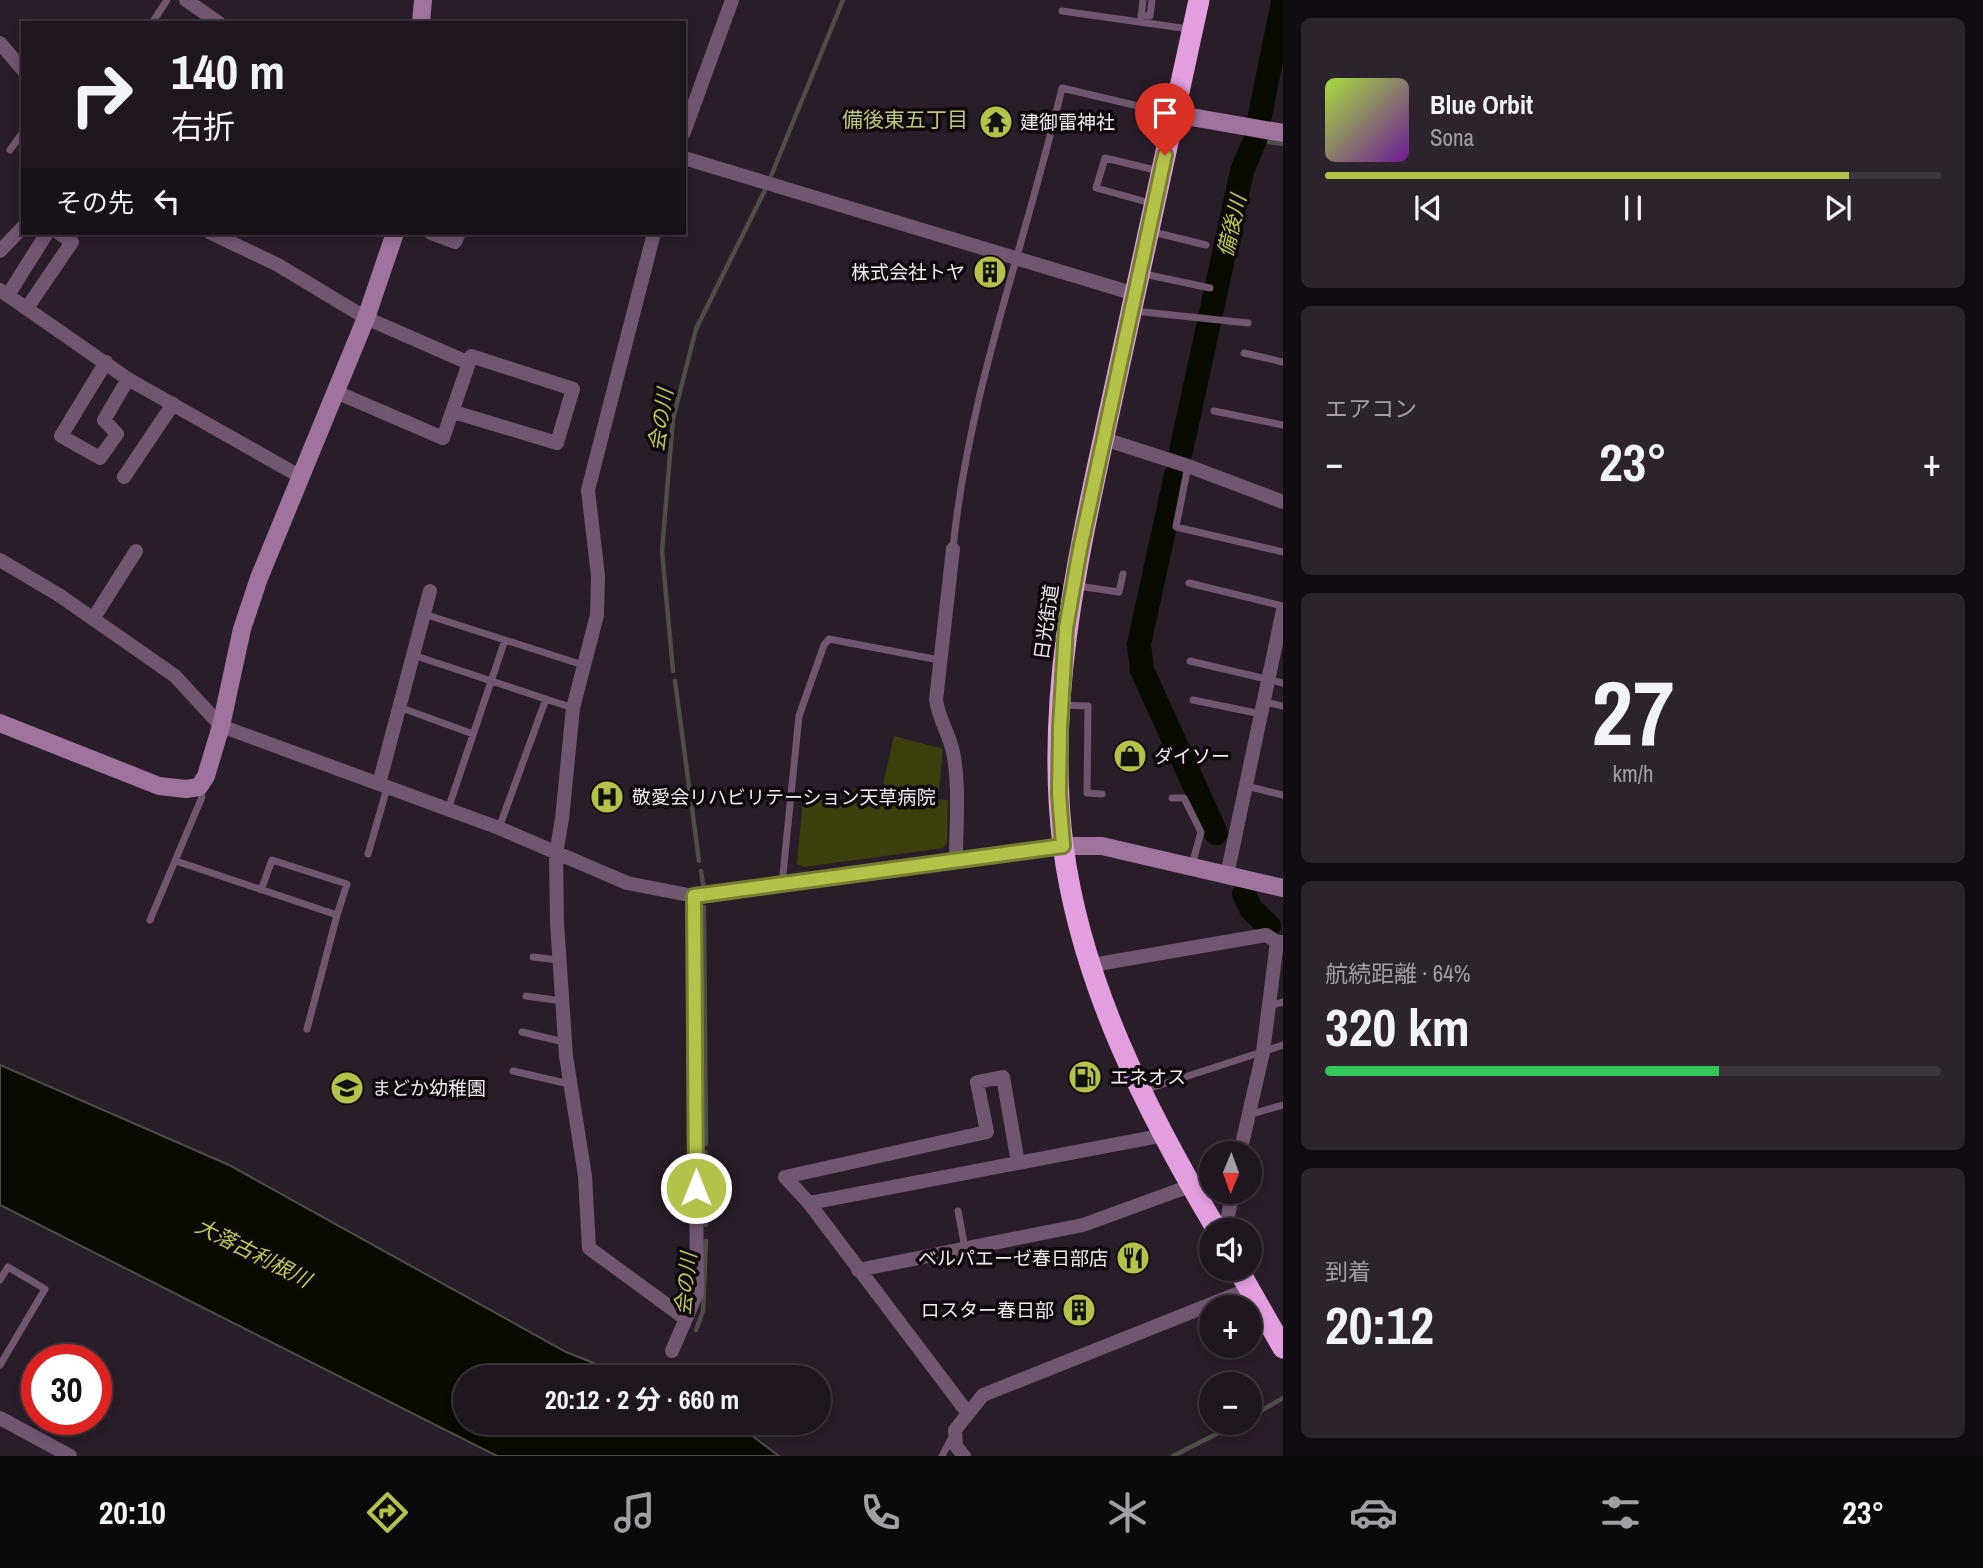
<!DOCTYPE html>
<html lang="ja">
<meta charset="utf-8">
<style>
:root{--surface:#1f161f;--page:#2c232c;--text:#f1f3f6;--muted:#a19fa4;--line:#3c353d;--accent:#b5c249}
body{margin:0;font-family:"Archivo Narrow","Noto Sans JP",sans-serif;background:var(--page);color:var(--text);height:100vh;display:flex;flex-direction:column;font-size:26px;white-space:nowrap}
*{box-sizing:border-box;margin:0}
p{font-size:23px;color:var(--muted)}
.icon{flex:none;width:38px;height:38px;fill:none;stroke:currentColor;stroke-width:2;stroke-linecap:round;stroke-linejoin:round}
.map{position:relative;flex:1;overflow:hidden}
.sheet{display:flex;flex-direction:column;gap:18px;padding:18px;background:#110c11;width:700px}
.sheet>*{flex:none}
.top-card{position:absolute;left:21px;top:21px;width:665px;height:214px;border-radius:0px;box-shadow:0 4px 10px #0003,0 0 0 2px var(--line);background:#1f161f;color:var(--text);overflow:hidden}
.needle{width:46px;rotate:181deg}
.fabs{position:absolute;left:1199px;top:1141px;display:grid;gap:14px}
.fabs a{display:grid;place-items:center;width:63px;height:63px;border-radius:50%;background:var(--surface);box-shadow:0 4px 10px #0003,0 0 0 2px var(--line);font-size:35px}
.speed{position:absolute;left:21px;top:1344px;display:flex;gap:14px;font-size:35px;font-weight:700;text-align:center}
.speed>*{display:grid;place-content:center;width:91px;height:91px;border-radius:50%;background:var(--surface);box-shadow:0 4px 10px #0003,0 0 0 2px var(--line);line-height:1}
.speed .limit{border:10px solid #d22;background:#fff;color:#111}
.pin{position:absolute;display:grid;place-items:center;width:60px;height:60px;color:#fff;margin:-72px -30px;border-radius:50% 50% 50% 0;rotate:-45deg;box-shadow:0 0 7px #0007}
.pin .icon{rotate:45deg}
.me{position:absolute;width:77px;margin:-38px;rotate:0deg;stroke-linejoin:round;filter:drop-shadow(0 0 5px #0008)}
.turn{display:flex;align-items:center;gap:24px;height:147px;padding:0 35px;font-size:32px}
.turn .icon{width:91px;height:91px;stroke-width:2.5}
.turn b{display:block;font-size:49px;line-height:60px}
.then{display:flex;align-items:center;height:66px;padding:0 35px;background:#0003;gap:14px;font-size:26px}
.big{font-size:52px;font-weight:700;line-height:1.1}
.sheet .tile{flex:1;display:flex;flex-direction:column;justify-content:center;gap:10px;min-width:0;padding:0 24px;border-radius:10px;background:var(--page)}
.sheet .dial{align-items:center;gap:0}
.dial b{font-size:91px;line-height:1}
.song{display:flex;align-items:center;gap:21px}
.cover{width:84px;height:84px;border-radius:10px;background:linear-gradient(135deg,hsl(80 70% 55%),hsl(280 70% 35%))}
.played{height:7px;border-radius:4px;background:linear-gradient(90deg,var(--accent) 85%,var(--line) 85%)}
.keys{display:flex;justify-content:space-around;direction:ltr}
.heat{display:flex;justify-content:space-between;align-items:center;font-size:38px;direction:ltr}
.charge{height:10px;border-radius:5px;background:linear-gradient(90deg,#34c759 64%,var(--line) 0)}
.trip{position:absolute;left:453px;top:1365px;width:378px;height:70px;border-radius:35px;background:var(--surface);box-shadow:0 4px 10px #0003,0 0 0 2px var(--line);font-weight:700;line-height:70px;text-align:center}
.dock{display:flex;height:112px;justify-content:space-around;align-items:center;background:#0c090c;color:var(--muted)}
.dock .icon{width:49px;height:49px}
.dock .current{color:var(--accent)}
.dock b{font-size:32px;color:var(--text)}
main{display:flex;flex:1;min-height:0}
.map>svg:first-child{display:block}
.green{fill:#3b400c}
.water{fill:#090b00;stroke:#4f4d48;stroke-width:2}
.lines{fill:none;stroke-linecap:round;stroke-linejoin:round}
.stream{stroke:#4f4d48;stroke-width:4.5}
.river{stroke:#090b00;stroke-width:24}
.lane{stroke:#715670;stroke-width:7}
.street{stroke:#715670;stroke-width:14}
.secondary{stroke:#9f739d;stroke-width:18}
.highway{stroke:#e29edf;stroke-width:21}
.route-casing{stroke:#767e2f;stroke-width:18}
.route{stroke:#b5c249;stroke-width:12}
.labels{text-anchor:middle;stroke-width:7;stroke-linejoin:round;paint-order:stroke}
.poi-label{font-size:19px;fill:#f1e8f0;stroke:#0f090e;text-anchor:start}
.street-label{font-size:19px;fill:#f1e8f0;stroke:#0f090e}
.neighbourhood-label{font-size:21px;fill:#bec87b;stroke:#0f090e}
.water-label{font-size:21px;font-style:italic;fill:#bfcc51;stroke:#0f090e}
</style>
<main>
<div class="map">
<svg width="1283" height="1456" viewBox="0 0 1283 1456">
<rect width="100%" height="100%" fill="#291d29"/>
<path class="green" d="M 894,736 L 943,749 L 938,799 L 948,800 L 947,842 L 943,848 L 804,867 L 797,864 L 803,798 L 846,802 L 854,789 L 881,794 Z"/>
<path class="water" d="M 0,1065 L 229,1165 L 566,1352 L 629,1377 L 466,1377 L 466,1423 L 735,1423 L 779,1456 L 497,1456 L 0,1205 Z"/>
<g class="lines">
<path class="stream" d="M 1255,140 L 1283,144
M 771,176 L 843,0
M 673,671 L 662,551 L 673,419 L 696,329 L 765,190
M 675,681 L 699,861
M 701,871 L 703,884
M 704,907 L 706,1144
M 706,1175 L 706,1152
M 706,1186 L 706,1225
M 696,1330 L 703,1311 L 706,1241
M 1250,1417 L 1283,1398
M 1173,1456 L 1238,1423"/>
<path class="river" d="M 1181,451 L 1242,171 L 1255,140 L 1283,2
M 1176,475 L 1139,644 L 1142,670 L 1216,833
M 1244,894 L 1251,909 L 1269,926"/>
<path class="lane" d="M 1062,11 L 1189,29
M 1141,15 L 1150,16 L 1152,0
M 1141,18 L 1143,0
M 152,23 L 167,0
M 10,150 L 23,132
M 1151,169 L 1105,158 L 1096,188 L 1154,204
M 1153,232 L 1206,245
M 1144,274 L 1210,288
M 1134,311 L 1248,323
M 1244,353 L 1283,362
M 1214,411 L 1283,425
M 1188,466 L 1176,527 L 1283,552
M 953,548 C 969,390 1026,242 1062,88 L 1172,114
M 1189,583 L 1283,606
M 1078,586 L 1119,592 L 1123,574
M 424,614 L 583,665
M 413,655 L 573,708
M 1190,661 L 1283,683
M 1193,700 L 1261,714
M 1264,702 L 1283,706
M 1061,705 L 1088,706 L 1087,793 L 1102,794
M 399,707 L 473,734
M 1246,786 L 1283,795
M 1172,798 L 1184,798 L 1201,832 L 1192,865
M 448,809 L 505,640
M 499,828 L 546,699
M 368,854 L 387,788
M 176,861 L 337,915 L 307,1029
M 782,884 L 799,716 L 824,645 L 829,639 L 939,660
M 261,890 L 272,860 L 347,884 L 337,915
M 150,920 L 202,797 L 199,788
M 533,957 L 559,960
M 526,996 L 562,1001
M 1269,1006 L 1283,1002
M 522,1032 L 564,1042
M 513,1071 L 569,1084
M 1145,1090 L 1283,1045
M 1248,1115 L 1283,1105
M 958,1211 L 965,1248
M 0,1280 L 8,1267 L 45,1289 L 0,1365
M 942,1456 L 953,1435"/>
<path class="street" d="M 186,0 L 219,23
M 0,43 L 23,70
M 684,132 L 732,0
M 684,158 L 1135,294
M 211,233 L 278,265 L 366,318 L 469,363 L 471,356 L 573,389 L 557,443 L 454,412
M 431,233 L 455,242 L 459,233
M 654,233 L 588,490 L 598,576 L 597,615 L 573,708 L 562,819 L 556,854 L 557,923 L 566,1056 L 585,1176 L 589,1248 L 686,1319
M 0,251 L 23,227
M 0,290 L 128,379 L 301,477
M 8,295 L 47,233
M 27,308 L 72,242 L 59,233
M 106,362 L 61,436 L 100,458 L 117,434 L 104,420 L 128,379
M 336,392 L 443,438 L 469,363
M 1104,439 L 1188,466 L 1283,502
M 124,477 L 173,404
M 953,549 L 936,700 C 939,719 949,734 953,752 C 960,787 956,824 956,860
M 0,560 L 59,595 L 175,676 L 221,726 L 499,828 L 627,883 L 694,896 L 1063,846
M 93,619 L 136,551
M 379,784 L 430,591
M 1227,875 L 1283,610
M 1092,965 L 1266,935 L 1277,942 L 1283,942
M 1240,1153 L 1263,1052 L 1277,942
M 809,1203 L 1164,1135
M 1225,1230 L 1233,1192
M 858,1270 L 1083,1225 L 1190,1186
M 672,1351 L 697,1293 L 694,896
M 967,1412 L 809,1203 L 785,1177 L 987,1132 L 977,1082 L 1003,1077 L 1018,1163
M 0,1418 L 70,1456
M 964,1456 L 956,1446 L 955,1430 L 983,1395 L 1249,1289"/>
<path class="secondary" d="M 421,23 L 423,0
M 1174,114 L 1283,133
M 0,723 L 159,786 L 186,789 L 199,787 L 206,776 L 221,726 L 242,629 L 259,578 L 366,318 L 395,233
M 1063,846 L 1102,846 L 1283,888"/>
<path class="highway" d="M 1199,0 C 1170,132 1142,263 1113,395 C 1081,543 1044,693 1063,845 C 1081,984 1147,1112 1217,1230
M 1238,1269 L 1283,1348"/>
</g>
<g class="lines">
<defs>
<path id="route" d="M 696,1188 L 694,896 L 1063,846 L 1059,794 L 1060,727 L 1066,628 L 1080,549 L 1165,155"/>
</defs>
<use href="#route" class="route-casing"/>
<use href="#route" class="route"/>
</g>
<defs>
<symbol id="temple-disc" viewBox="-11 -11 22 22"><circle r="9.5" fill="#b5c249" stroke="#0f090e"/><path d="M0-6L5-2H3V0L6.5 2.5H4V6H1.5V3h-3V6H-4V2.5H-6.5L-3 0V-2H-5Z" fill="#111"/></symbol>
<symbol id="building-disc" viewBox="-11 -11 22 22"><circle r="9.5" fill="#b5c249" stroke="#0f090e"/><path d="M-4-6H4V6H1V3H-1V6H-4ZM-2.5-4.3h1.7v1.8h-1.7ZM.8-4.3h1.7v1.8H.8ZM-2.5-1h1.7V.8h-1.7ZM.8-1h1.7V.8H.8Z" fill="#111"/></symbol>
<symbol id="shop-disc" viewBox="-11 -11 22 22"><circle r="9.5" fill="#b5c249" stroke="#0f090e"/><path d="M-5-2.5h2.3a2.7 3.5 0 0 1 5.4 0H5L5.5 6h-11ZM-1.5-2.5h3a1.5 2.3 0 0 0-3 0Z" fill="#111"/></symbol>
<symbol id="hospital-disc" viewBox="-11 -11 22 22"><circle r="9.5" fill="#b5c249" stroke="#0f090e"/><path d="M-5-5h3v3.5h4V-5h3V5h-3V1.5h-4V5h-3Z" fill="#111"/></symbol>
<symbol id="fuel-disc" viewBox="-11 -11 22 22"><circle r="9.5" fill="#b5c249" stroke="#0f090e"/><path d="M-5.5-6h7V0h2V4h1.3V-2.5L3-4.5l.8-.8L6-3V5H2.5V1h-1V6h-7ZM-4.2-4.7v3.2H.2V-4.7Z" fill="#111"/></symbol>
<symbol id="school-disc" viewBox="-11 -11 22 22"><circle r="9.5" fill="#b5c249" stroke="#0f090e"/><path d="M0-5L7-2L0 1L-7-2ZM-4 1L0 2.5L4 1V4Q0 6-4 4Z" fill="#111"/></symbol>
<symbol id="restaurant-disc" viewBox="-11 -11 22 22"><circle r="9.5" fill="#b5c249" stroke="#0f090e"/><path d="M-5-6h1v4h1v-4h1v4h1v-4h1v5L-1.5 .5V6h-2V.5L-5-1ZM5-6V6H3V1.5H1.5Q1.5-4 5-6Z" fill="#111"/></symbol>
</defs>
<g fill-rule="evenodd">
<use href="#temple-disc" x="977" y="103" width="38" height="38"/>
<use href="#building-disc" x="971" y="253" width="38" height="38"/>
<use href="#shop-disc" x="1111" y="737" width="38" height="38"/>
<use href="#hospital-disc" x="588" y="778" width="38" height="38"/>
<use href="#fuel-disc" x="1066" y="1058" width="38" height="38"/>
<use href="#school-disc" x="328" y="1069" width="38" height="38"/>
<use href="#restaurant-disc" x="1114" y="1239" width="38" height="38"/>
<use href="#building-disc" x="1060" y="1291" width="38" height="38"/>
</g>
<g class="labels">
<g class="poi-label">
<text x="1020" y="129">建御雷神社</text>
<text x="965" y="279" text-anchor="end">株式会社トヤ</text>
<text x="1154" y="763">ダイソー</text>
<text x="632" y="804">敬愛会リハビリテーション天草病院</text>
<text x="1110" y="1084">エネオス</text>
<text x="372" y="1095">まどか幼稚園</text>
<text x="1108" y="1265" text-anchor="end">ベルパエーゼ春日部店</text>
<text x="1054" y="1317" text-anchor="end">ロスター春日部</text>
</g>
<g class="street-label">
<text transform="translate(1046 622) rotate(-82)" y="7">日光街道</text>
</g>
<g class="neighbourhood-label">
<text x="905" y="127">備後東五丁目</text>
</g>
<g class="water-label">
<text transform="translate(1232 226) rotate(-77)" y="7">備後川</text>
<text transform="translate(661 420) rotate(-81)" y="7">会の川</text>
<text transform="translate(253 1253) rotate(27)" y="7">大落古利根川</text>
<text transform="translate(686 1284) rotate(-84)" y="7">会の川</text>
</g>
</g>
</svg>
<div class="fabs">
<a><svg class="needle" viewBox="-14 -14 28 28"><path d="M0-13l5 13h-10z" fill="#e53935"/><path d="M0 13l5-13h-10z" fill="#a19fa4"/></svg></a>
<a><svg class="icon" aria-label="sound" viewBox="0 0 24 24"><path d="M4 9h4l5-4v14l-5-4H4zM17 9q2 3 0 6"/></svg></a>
<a>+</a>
<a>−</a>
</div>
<div class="speed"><div class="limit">30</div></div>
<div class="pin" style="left:1165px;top:155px;background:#d93025"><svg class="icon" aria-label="arrive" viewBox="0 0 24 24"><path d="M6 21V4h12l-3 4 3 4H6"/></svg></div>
<svg class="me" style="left:696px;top:1188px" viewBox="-20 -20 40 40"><circle r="17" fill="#b5c249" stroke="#fff" stroke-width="3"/><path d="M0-11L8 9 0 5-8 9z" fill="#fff"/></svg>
<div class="trip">20:12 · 2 分 · 660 m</div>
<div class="top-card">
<div class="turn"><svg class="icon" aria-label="right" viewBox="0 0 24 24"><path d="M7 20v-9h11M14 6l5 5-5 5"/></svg><div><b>140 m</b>右折</div></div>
<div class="then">その先<svg class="icon" aria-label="left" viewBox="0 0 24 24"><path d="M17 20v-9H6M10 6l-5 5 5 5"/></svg></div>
</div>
</div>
<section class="sheet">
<div class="tile">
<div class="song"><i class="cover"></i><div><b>Blue Orbit</b><p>Sona</p></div></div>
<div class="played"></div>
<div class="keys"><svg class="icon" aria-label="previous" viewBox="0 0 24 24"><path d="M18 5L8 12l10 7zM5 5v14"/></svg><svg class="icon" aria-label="pause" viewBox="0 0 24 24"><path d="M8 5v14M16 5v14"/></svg><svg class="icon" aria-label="next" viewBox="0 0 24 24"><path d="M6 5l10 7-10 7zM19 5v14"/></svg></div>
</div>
<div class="tile"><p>エアコン</p>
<div class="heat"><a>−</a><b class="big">23°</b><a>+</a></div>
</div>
<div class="tile dial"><b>27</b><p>km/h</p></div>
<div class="tile"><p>航続距離 · 64%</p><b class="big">320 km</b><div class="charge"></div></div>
<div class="tile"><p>到着</p><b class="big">20:12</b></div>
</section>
</main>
<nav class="dock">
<b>20:10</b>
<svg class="icon current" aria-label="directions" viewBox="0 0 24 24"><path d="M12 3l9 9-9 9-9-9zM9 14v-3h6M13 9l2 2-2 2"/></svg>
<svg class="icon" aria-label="music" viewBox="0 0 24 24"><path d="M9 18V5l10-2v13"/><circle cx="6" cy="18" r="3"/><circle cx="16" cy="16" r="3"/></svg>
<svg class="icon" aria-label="phone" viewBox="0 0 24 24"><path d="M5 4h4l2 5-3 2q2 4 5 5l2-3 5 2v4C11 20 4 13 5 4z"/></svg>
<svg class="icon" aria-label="climate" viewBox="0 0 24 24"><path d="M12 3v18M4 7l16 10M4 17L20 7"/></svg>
<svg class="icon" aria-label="car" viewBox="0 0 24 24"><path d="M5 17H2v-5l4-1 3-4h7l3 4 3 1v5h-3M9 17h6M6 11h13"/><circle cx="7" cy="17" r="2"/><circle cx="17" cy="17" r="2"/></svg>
<svg class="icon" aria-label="filters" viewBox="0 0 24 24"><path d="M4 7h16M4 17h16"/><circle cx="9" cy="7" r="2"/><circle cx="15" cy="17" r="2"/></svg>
<b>23°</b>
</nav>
